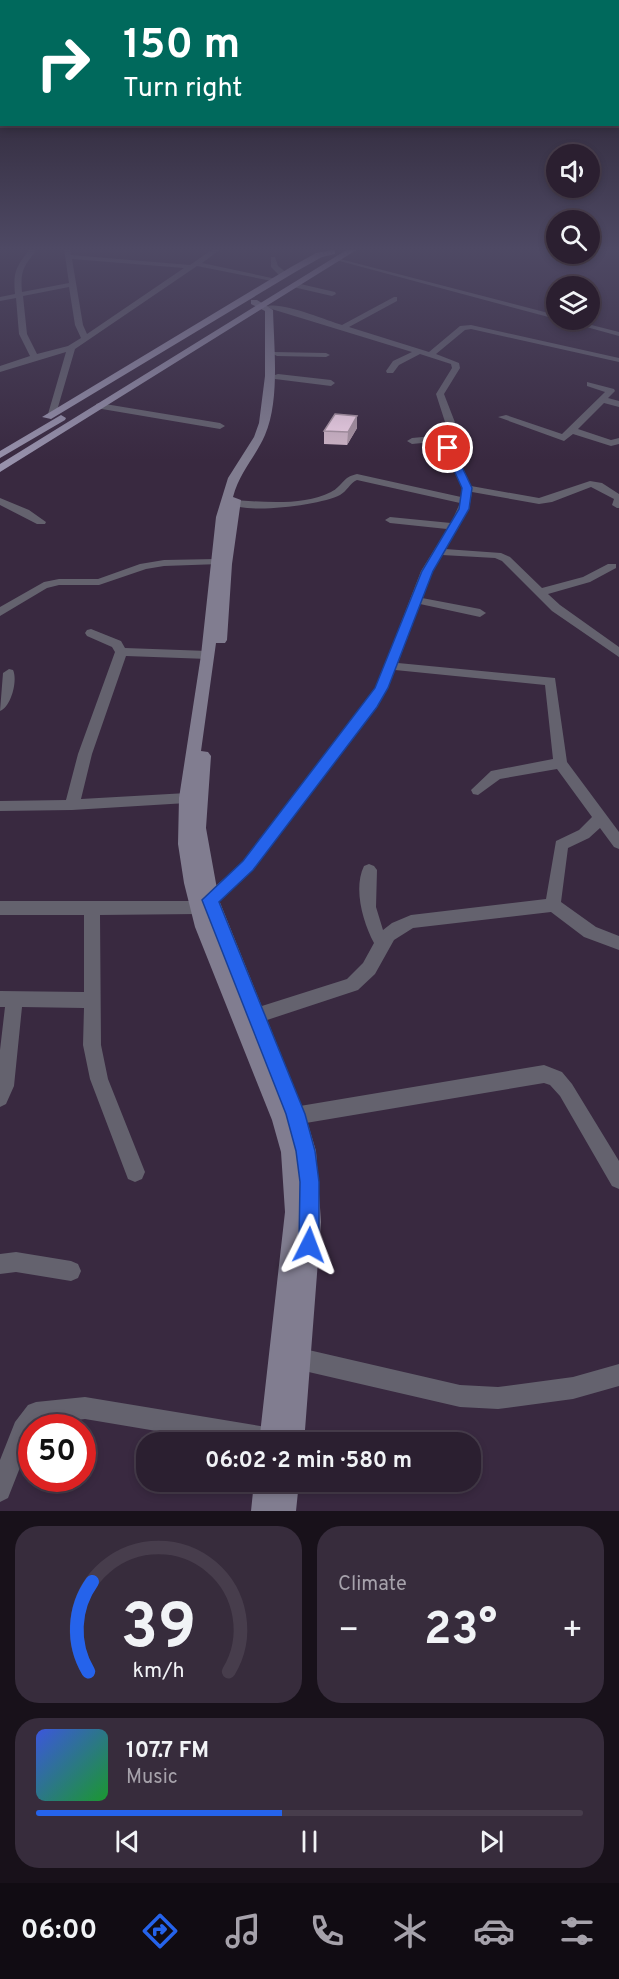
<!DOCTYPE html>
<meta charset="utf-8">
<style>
:root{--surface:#2b1f30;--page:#372c3c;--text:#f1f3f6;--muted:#a6a2ab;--line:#473d4c;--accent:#2563eb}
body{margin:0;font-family:Overpass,sans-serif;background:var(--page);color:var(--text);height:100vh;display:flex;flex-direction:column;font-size:22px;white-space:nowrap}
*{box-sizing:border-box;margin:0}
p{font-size:20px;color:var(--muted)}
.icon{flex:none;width:33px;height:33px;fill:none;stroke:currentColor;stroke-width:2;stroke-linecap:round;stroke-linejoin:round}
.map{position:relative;height:1511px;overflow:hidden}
.drawer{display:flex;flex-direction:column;gap:15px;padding:15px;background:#18111a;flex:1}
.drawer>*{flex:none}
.hud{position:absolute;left:0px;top:0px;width:620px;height:126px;box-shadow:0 3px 9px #0003,0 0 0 2px var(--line);background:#00695c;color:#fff;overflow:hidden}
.controls{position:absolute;left:546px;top:144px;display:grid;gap:12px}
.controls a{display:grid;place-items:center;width:54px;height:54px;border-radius:50%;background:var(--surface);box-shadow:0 3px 9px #0003,0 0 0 2px var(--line);font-size:30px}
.speed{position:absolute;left:18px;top:1414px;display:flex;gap:12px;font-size:30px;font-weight:700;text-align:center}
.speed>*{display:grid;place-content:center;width:78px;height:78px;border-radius:50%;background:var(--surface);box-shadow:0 3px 9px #0003,0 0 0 2px var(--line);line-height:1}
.speed .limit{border:9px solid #d22;background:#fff;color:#111}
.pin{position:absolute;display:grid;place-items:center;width:51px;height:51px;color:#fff;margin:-26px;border:3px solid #fff;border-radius:50%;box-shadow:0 2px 6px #0007}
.me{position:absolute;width:66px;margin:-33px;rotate:3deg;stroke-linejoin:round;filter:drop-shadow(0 0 4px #0008)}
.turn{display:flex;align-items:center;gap:21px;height:126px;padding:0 24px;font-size:27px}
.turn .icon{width:78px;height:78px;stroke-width:2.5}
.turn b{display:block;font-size:42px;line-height:51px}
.big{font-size:45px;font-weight:700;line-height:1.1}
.drawer .tile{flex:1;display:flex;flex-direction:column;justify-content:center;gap:9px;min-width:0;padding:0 21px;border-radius:24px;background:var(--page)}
.drawer .dial{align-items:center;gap:0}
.dial svg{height:156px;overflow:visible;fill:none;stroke:var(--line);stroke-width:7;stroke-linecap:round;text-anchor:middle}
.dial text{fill:var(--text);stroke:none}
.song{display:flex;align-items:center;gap:18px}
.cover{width:72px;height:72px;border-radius:9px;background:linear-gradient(135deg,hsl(230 70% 55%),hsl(130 70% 35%))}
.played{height:6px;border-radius:3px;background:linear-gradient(90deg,var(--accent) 45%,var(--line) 45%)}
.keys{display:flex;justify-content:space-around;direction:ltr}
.heat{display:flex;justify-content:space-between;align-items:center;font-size:33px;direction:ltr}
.drawer .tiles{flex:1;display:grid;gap:15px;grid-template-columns:1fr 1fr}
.tile:last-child{grid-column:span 2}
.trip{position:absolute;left:136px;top:1432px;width:345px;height:60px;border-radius:24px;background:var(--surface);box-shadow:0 3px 9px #0003,0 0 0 2px var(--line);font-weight:700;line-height:60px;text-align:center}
.dock{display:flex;height:96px;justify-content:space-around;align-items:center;background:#110c13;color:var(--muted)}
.dock .icon{width:42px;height:42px}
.dock .active{color:var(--accent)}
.dock b{font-size:27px;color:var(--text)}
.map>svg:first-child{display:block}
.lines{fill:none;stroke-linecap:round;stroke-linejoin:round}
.street{fill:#64626e;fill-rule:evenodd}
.secondary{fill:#817d90;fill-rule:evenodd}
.primary{fill:#9791ab;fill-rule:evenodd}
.wall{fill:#d0b6c8}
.shaded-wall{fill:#a994a3}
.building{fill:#f2d4e9;stroke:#a994a3;stroke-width:1.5}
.route{fill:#2563eb;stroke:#184099;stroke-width:1.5}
</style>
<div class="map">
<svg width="619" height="1511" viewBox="0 0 619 1511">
<rect width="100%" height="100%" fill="#392940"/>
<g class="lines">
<path class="street" d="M 30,249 L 37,249 C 24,267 20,269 22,292 L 69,283 L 64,249 L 70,249 L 71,255 L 190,265 L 213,249 L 221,249 L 202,263 L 281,280 L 277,282 L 197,266 L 75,349 L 56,414 L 52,417 L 48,414 L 66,352 L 0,372 L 0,366 L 30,356 L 19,334 L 16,298 L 0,301 L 0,297 L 15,294 C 13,271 16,267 30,249 ZM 72,259 L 184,268 L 87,334 L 83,325 ZM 69,287 L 75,325 L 81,338 L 68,346 L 37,354 L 27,334 L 23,296 Z
M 271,257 L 275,257 L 278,266 L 287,273 L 287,277 L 281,277 L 271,267 Z
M 336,258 L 556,315 L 556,319 L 336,260 Z
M 296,283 L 335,292 L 336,294 L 332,296 L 293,287 L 293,283 Z
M 394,297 L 397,297 L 397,301 L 349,327 L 429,352 L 460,326 L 471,325 L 619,358 L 619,362 L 471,329 L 465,330 L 436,354 L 459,363 L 460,368 L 444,394 L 456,425 L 452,444 L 471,486 L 539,498 L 590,481 L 602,483 L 619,494 L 619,508 L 617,508 L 612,505 L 614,499 L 591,487 L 552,502 L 539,504 L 472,492 L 469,509 L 445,549 L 501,553 L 510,557 L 542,588 L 583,577 L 608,564 L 616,564 L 616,568 L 590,582 L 548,594 L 560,605 L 619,647 L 619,657 L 552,611 L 502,561 L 495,558 L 442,555 L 433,571 L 422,598 L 480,609 L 486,613 L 480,617 L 420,604 L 398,663 L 555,678 L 567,762 L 619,832 L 619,849 L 614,847 L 600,828 L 589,838 L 568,848 L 561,902 L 596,927 L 619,936 L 619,950 L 584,937 L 551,912 L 413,928 L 394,940 L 375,974 L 358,990 L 255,1024 L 249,1022 L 247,1016 L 249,1010 L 347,979 L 363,963 L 374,943 C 363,923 353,888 364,866 L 369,864 L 374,866 L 377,870 L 376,907 L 383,930 L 392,923 L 411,915 L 546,899 L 556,841 L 579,830 L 592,817 L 557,769 L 500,779 L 478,795 L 473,794 L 471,790 L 491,771 L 553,759 L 545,685 L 395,670 L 388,688 L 377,706 L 253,870 L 215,905 L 198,914 L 100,915 L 101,1045 L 108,1079 L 145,1172 L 142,1179 L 135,1182 L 128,1179 L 90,1079 L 83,1045 L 84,1008 L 22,1007 L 14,1086 L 6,1104 L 0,1107 L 0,1050 L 5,1007 L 0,1007 L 0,991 L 84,992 L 84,915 L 0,915 L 0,901 L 196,901 L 205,895 L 243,862 L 376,687 L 421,571 L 447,529 L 390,523 L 385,520 L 390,517 L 451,523 L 460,503 L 357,480 C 350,483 347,491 340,495 C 322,505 244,515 229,503 L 234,500 C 264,502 303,506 331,492 C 343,486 342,477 357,474 L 461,497 L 462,488 L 442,444 L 443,441 L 412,444 L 407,441 L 412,438 L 444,435 L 446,425 L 436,394 L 452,368 L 451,364 L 420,354 L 399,365 L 393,373 L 387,373 L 386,371 L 393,361 L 412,352 L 265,307 C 279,300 325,320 342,325 Z
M 561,320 L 572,320 L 619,332 L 619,336 Z
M 274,352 L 326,353 L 330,355 L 326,357 L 277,356 L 273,354 Z
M 278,374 L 331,380 L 335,383 L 331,386 L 275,379 L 275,375 Z
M 587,382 L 614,389 L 615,391 L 608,398 L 619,401 L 619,407 L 604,403 L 578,429 L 611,440 L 619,438 L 619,444 L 611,446 L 573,434 L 564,441 L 498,417 L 506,415 L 562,434 L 605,392 L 587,386 Z
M 99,403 L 220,423 L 225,426 L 220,429 L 96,408 L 96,404 Z
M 0,498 L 29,510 L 46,522 L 45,524 L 37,524 L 0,505 Z
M 216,559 L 220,560 L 220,564 L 164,566 L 146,569 L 99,585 L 59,585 L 47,588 L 0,616 L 0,607 L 44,582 L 59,579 L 98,579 L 140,564 L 164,560 Z
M 91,629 L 121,641 L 125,648 L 208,651 L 214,655 L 208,659 L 126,656 L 92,754 L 81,799 L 187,793 L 192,794 L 194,798 L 192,802 L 187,803 L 72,810 L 0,811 L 0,801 L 66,800 L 78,754 L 115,652 L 112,647 L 87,636 L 85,633 L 87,630 Z
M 9,669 L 13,670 C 18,680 11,707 0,711 L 3,673 Z
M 544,1065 L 562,1072 L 572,1084 L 619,1161 L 619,1189 L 612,1186 L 560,1096 L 550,1085 L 544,1083 L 288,1126 L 282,1123 L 279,1117 L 282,1111 L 288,1108 Z
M 16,1252 L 71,1261 L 78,1264 L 81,1271 L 78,1278 L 71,1281 L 16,1272 L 0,1274 L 0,1254 Z
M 300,1348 L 460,1385 L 498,1387 L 573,1377 L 619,1364 L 619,1386 L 573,1399 L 498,1409 L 460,1407 L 300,1370 L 292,1367 L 289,1359 L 292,1351 Z
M 85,1397 L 272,1428 L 280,1431 L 283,1439 L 282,1443 L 228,1443 L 85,1419 L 42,1424 L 38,1428 L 32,1428 L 32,1437 L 8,1498 L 0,1502 L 0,1460 L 15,1422 L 28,1405 L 36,1402 Z"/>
<path class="secondary" d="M 251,300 L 257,300 L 273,310 C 274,348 280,400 265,435 C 255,458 240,471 233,497 L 241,500 L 232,564 L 227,640 L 225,643 L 216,643 L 201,751 L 208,752 L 211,756 L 206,828 L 219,900 L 305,1114 L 316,1151 L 321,1222 L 304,1443 L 259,1443 L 285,1212 L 281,1152 L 272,1120 L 195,927 L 184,883 L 178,844 L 179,798 L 201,655 L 216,517 L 228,478 L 254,437 L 259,423 L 265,376 L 265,311 L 251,304 Z
M 254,1482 L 299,1482 L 296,1511 L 251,1511 Z"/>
<path class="primary" d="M 348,249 L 358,249 L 0,472 L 0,464 Z
M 332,250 L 335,250 L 335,254 L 322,257 L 297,271 L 51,419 L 42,417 L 291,267 L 316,253 Z
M 61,415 L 66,418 L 65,420 L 0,458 L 0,451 Z"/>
</g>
<path class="wall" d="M 357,416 L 357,428 L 347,445 L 324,444 L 324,431 Z"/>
<path class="shaded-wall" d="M 357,416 L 357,428 L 347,445 L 348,432 Z"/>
<path class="building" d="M 335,414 L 357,416 L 348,432 L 324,431 Z"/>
<linearGradient id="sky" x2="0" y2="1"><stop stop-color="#1f1723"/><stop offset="0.54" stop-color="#4e4964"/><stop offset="1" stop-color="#4e4964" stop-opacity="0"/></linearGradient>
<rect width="619" height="461" fill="url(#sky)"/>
<path class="route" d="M 448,445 L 453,448 L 472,488 L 469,509 L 433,571 L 388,688 L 377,707 L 253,870 L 219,902 L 305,1114 L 315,1151 L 319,1182 L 319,1245 L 316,1252 L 309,1255 L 302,1252 L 299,1245 L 300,1182 L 296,1151 L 286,1114 L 202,900 L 243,861 L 375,688 L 422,571 L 459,509 L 462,488 L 444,448 Z"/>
</svg>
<div class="controls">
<a><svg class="icon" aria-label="sound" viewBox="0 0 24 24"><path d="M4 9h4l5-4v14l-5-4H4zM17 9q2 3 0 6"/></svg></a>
<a><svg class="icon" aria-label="search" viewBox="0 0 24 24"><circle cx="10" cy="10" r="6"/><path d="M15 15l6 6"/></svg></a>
<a><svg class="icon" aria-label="layers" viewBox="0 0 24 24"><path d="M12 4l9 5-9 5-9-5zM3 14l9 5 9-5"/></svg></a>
</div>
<div class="speed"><div class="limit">50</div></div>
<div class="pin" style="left:448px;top:448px;background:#d93025"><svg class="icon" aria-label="arrive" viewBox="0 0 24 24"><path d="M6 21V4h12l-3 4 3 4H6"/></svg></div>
<svg class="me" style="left:309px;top:1245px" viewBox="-20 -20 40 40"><path d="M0-17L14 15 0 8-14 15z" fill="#2563eb" stroke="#fff" stroke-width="4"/></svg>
<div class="trip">06:02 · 2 min · 580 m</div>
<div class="hud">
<div class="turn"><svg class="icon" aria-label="right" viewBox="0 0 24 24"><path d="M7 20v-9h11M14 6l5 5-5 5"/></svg><div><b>150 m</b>Turn right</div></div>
</div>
</div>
<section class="drawer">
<div class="tiles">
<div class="tile dial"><svg viewBox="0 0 100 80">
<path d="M14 69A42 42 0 1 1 86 69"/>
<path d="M14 69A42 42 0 0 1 16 23" stroke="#2563eb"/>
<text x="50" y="56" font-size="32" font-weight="700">39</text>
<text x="50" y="72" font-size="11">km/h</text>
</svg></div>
<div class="tile"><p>Climate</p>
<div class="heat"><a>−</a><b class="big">23°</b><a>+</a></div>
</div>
<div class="tile">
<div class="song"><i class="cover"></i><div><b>107.7 FM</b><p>Music</p></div></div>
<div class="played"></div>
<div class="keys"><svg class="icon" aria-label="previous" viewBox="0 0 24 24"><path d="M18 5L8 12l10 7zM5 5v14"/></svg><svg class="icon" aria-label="pause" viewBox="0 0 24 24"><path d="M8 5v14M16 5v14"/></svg><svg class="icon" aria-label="next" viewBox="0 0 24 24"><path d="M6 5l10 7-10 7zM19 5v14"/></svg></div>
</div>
</div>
</section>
<nav class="dock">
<b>06:00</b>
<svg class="icon active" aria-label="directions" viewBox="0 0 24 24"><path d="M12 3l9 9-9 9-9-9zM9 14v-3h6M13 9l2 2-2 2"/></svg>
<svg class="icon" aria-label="music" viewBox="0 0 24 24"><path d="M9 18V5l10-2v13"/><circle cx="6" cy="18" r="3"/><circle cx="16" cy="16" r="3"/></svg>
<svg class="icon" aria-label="phone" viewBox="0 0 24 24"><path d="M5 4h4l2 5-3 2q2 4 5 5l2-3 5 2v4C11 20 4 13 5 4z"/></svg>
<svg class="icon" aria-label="climate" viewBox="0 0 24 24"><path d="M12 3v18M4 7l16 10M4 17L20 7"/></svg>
<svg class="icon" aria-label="car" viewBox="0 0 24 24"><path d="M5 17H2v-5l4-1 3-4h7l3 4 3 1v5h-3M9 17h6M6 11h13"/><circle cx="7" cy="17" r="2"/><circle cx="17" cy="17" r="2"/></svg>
<svg class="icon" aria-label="filters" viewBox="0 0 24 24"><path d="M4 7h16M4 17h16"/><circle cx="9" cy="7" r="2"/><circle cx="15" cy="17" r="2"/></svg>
</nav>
